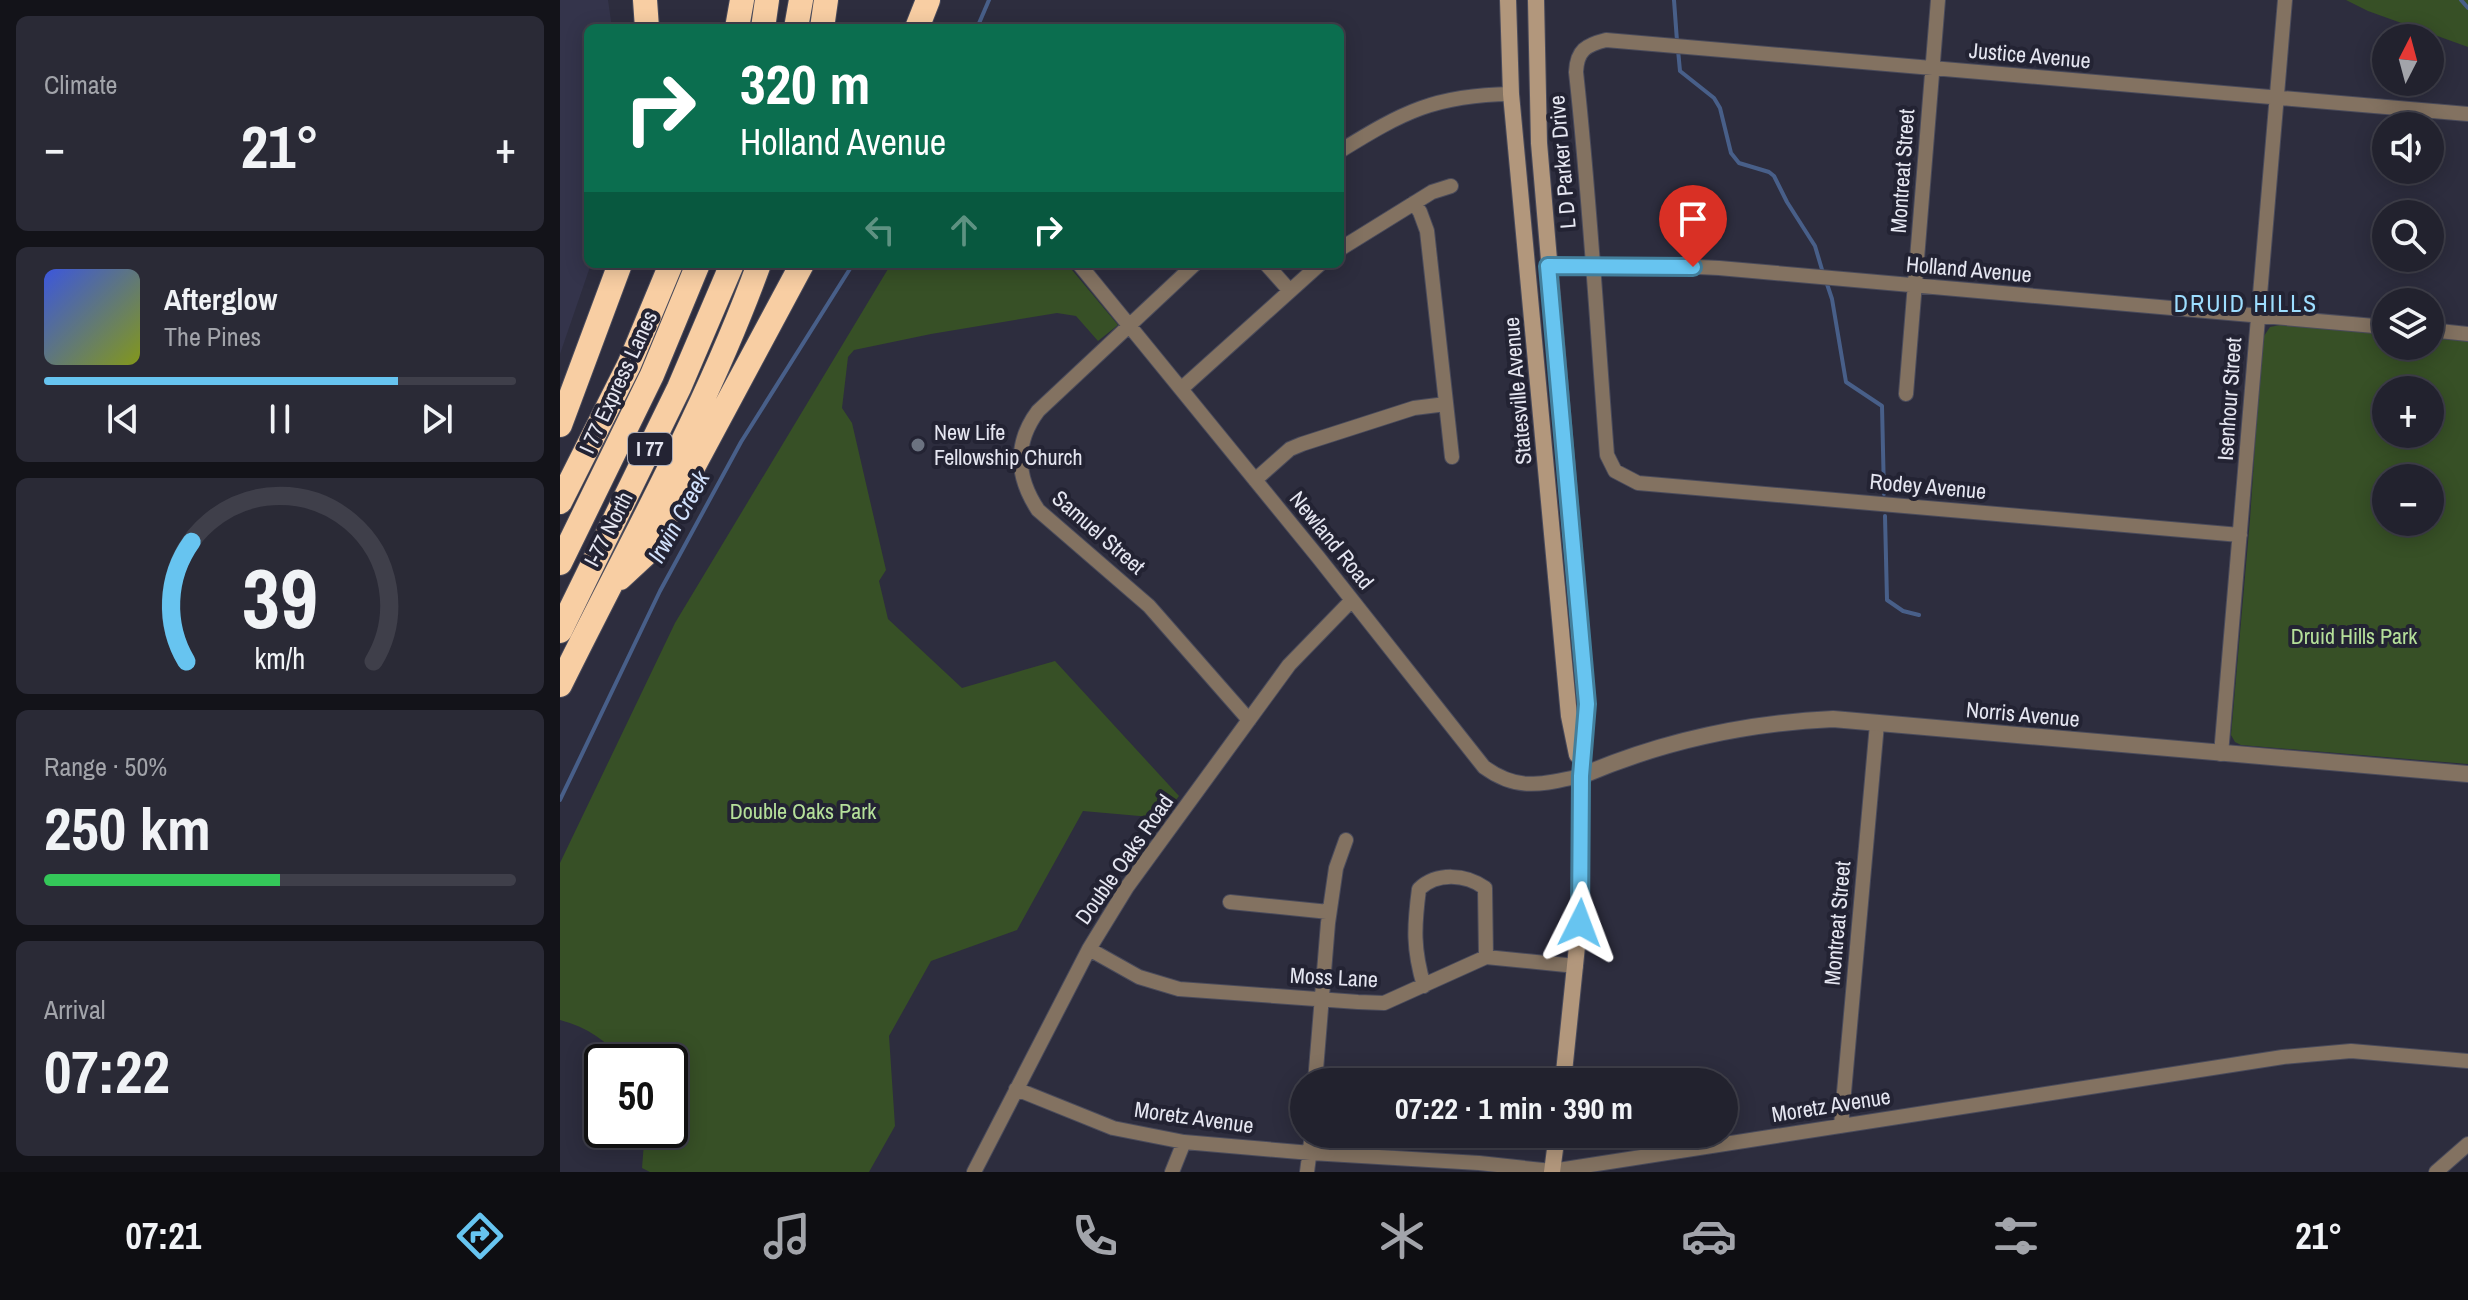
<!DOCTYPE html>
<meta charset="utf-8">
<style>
:root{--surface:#22222e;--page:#2a2a36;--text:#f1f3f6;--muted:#a2a4aa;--line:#3f3f4a;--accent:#67c4f0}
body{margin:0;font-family:"Archivo Narrow",sans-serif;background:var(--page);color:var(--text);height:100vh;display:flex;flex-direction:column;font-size:30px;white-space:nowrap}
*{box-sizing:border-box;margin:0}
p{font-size:26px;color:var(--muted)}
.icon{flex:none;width:44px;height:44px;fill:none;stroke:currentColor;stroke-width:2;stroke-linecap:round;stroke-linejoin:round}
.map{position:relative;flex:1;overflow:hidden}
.side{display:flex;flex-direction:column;gap:16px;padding:16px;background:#131319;width:560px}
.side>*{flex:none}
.hud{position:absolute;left:24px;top:24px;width:760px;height:244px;border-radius:12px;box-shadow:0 4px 20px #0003,0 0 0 2px var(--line);background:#0b6e4f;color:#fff;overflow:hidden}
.needle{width:52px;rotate:6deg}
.buttons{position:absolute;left:1812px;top:24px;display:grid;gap:16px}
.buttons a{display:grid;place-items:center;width:72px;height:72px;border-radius:50%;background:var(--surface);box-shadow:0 4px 20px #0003,0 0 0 2px var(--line);font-size:40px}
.speed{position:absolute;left:24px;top:1044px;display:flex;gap:16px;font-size:40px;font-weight:700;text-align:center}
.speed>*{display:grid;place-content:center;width:104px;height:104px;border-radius:50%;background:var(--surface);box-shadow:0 4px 20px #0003,0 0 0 2px var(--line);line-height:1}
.speed .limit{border:4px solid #111;border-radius:12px;background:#fff;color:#111}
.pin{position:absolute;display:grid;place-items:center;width:68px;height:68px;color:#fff;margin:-82px -34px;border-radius:50% 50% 50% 0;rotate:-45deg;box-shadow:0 0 8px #0007}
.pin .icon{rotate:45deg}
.me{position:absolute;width:88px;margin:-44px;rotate:3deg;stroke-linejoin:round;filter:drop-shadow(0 0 6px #0008)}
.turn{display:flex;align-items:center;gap:28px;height:168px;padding:0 24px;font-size:36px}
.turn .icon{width:104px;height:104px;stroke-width:2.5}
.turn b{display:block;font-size:56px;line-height:68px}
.lanes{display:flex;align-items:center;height:76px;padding:0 24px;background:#0003;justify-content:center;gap:40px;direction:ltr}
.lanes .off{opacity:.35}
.big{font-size:60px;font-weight:700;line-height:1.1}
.side .card{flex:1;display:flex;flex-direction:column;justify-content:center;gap:12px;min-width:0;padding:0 28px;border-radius:12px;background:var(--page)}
.side .dial{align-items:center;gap:0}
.dial svg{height:208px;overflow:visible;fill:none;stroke:var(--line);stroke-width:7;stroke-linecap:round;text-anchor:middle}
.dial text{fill:var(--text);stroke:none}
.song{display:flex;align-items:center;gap:24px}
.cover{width:96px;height:96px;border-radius:12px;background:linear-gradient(135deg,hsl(230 70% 55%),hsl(70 70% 35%))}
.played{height:8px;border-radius:4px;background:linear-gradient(90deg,var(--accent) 75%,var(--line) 75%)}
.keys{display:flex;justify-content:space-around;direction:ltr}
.heat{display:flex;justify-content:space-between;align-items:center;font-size:44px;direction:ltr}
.charge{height:12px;border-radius:6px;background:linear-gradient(90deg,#34c759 50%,var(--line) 0)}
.trip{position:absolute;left:730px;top:1068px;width:448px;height:80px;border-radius:40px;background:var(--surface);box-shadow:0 4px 20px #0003,0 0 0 2px var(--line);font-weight:700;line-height:80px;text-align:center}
.menu{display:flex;height:128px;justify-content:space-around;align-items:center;background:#0e0e12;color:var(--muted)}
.menu .icon{width:56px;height:56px}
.menu .on{color:var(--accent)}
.menu b{font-size:36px;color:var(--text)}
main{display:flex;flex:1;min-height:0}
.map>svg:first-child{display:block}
.built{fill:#34344b}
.green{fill:#375026;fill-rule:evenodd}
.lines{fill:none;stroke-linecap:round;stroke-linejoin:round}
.stream{stroke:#485f89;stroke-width:4}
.minor-casing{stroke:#4a4b5b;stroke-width:16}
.tertiary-casing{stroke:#4a4b5b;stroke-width:18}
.secondary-casing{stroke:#4a4b5b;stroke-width:18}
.motorway-casing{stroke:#4a4b5b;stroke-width:26}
.minor{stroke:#837261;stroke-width:14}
.tertiary{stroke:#837261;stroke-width:16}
.secondary{stroke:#b2977c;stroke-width:16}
.motorway{stroke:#f8cea3;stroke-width:24}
.route-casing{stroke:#437f9c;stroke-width:20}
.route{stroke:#67c4f0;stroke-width:14}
.worship-dot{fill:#6b7280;stroke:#232333;stroke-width:3}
.labels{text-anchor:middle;stroke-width:8;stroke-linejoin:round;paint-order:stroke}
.shield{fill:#232333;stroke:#abacb8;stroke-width:2}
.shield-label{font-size:20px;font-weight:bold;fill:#e5e6f1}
.street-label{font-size:22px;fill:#e5e6f1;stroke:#232333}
.poi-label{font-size:22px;fill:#e5e6f1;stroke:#232333;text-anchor:start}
.park-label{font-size:22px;fill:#b5e09a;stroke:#232333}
.neighbourhood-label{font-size:24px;letter-spacing:2px;fill:#9ddeff;stroke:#232333}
.water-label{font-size:24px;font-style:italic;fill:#d2e2fd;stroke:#232333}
</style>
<main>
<section class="side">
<div class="card"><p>Climate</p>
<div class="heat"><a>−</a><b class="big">21°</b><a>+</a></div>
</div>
<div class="card">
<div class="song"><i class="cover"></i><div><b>Afterglow</b><p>The Pines</p></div></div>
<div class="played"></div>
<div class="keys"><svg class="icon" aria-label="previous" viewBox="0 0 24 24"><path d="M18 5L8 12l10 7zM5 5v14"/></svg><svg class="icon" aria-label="pause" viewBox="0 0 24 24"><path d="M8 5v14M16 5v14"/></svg><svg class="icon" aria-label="next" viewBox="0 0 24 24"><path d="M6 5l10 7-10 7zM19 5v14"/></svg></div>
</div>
<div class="card dial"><svg viewBox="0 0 100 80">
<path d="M14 69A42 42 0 1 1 86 69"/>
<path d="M14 69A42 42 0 0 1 16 23" stroke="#67c4f0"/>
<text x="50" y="56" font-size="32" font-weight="700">39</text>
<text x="50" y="72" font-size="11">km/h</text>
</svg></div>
<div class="card"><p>Range · 50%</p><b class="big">250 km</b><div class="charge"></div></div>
<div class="card"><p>Arrival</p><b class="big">07:22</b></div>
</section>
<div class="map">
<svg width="1908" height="1172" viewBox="0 0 1908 1172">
<rect width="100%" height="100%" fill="#2d2d3e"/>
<path class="built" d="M 0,0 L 48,0 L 52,28 L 28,28 L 28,264 L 31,264 L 0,354 Z"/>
<path class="green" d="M 1786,0 L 1908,0 L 1908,47 L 1808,11 Z
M 331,264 L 507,264 L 558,325 L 538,341 L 516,316 L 497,313 L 371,334 L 294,350 L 288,357 L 282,408 L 292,423 L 326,570 L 319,581 L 328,619 L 402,688 L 495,661 L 619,796 L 602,818 L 523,811 L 457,930 L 371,961 L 329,1036 L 335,1126 L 309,1172 L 90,1172 L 82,1168 L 85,1130 L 110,1130 L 110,1062 L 64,1062 C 47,1041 27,1027 0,1020 L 0,863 L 115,623 Z
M 1720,325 L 1826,334 L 1826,346 L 1870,346 L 1870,338 L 1908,341 L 1908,764 L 1681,745 L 1675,742 L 1671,735 L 1690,520 L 1702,339 L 1710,327 ZM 1826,390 L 1870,390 L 1870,434 L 1826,434 ZM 1826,478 L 1870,478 L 1870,522 L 1826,522 Z"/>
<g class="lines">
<path class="stream" d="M 1114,0 L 1117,41
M 1901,0 L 1908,8
M 417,28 L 429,0
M 1118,50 L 1120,71 L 1154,98 L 1160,108 L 1171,153 L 1179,163 L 1209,172 L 1214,176 L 1227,202 L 1255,246 L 1263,273
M 1266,281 L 1272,299 L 1286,382 L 1322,406 L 1324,494
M 1325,516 L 1327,600 L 1343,611 L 1359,615
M 0,800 L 100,591 L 181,442 L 293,264"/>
<defs>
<path id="minor" d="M 780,151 C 843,112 875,95 951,94
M 854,203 L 860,212 L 867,231 L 892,457
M 780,249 L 872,192 L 891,186
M 519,264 L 758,557 L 924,767 C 958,792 982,784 1021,776
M 635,264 L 478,411 C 454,443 456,477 478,510 L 589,606 L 689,720
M 706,264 L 730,291
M 988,266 L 1097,265 L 1159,268 L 1826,327
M 1870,330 L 1908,334
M 621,389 L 760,264
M 1346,394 L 1378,0
M 695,480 L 730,449 L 742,444 L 854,408 L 886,404
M 1680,535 L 1078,483 L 1055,471 L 1047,455 C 1037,327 1030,199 1016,72 C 1017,50 1026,45 1046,40 L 1908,114
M 1661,754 L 1725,0
M 670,902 L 769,912
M 529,949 L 579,977 L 619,989 L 798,1002 L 824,1003 L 926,957 L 1016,966
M 864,986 C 853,949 854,927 859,889 C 877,872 906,874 925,888 L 926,957
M 755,1082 L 768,923 L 776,868 L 786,840
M 456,1089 L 553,1128 L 624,1142 L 751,1153 L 919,1163 L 992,1171 L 1723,1057 L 1791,1051 L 1908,1061
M 1281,1126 L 1317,724
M 414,1172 L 529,949 L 567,887 L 729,665 L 792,600
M 612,1172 L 624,1142
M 747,1172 L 752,1134
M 1876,1172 L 1908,1144"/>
<path id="tertiary" d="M 1021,776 C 1100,742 1187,723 1273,719 L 1908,774"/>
<path id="secondary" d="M 948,0 L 951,94 L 1009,716 L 1017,755
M 976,0 L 979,143 L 1027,704 L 1021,776 L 1020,917 L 1003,1082
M 992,1172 L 997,1134"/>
<path id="motorway" d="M 85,0 L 87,28
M 177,28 L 182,0
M 203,28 L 207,0
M 236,28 L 241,0
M 262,28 L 266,0
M 357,28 L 368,0
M 0,425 L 60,264
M 0,502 L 69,365 L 111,264
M 0,563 L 92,375 L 138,264
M 60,578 L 87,553 L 242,264
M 0,631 L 119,388 L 172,264
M 0,685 C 68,547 146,410 199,264"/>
</defs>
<use href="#minor" class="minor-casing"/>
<use href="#tertiary" class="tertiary-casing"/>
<use href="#secondary" class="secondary-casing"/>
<use href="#motorway" class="motorway-casing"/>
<use href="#minor" class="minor"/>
<use href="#tertiary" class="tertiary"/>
<use href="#secondary" class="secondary"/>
<use href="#motorway" class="motorway"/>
</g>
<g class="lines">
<defs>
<path id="route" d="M 1020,923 L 1021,776 L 1027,704 L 988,266 L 1133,267"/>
</defs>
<use href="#route" class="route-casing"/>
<use href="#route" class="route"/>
</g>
<circle class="worship-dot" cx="358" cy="445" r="8"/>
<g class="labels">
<rect class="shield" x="68" y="433" width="44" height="32" rx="6"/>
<g class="shield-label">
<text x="90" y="456">I 77</text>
</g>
<g class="street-label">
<text transform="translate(1470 55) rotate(5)" y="8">Justice Avenue</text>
<text transform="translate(1002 162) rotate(-95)" y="8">L D Parker Drive</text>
<text transform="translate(1342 171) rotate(-86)" y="8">Montreat Street</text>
<text transform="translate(1409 269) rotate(5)" y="8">Holland Avenue</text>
<text transform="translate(58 382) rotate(-65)" y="8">I 77 Express Lanes</text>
<text transform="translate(957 391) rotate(-95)" y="8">Statesville Avenue</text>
<text transform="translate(1669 399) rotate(-86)" y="8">Isenhour Street</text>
<text transform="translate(1368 486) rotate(5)" y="8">Rodey Avenue</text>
<text transform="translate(48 529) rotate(-63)" y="8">I-77 North</text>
<text transform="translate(539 532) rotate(41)" y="8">Samuel Street</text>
<text transform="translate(772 540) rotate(51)" y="8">Newland Road</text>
<text transform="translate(1463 714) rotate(5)" y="8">Norris Avenue</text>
<text transform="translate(564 859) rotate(-55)" y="8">Double Oaks Road</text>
<text transform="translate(1277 923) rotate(-85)" y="8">Montreat Street</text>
<text transform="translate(774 977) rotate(3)" y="8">Moss Lane</text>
<text transform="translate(1271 1105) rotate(-9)" y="8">Moretz Avenue</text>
<text transform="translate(634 1117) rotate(8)" y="8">Moretz Avenue</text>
</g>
<g class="poi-label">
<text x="374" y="440">New Life<tspan x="374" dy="25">Fellowship Church</tspan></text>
</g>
<g class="park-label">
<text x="1794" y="644">Druid Hills Park</text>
<text x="243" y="819">Double Oaks Park</text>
</g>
<g class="neighbourhood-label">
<text x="1686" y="312">DRUID HILLS</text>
</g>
<g class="water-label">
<text transform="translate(119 517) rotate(-61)" y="8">Irwin Creek</text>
</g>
</g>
</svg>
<div class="buttons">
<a><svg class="needle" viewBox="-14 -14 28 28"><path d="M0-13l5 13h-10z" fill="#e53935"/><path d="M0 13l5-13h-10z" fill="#a2a4aa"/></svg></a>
<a><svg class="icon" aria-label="sound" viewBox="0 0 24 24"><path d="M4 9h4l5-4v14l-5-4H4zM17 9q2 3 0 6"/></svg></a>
<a><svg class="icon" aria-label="search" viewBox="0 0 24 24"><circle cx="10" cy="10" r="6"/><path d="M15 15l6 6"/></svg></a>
<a><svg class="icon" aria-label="layers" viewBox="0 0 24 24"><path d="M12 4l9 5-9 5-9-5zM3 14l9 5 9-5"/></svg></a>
<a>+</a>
<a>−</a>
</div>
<div class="speed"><div class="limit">50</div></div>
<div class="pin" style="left:1133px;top:267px;background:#d93025"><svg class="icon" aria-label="arrive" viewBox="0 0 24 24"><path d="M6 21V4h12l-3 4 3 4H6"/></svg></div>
<svg class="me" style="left:1020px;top:923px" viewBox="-20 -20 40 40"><path d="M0-17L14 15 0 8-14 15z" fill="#67c4f0" stroke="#fff" stroke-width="4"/></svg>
<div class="trip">07:22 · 1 min · 390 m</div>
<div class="hud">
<div class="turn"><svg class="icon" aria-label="right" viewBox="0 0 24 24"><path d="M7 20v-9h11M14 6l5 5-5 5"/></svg><div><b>320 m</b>Holland Avenue</div></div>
<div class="lanes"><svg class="icon off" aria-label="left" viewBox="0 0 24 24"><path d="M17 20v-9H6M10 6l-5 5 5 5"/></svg><svg class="icon off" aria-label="ahead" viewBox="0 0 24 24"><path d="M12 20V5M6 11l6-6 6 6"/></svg><svg class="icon" aria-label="right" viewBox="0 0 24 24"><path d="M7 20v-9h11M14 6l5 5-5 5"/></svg></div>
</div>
</div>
</main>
<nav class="menu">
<b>07:21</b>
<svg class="icon on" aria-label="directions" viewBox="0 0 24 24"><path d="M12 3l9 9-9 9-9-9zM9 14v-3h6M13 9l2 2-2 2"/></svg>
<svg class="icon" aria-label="music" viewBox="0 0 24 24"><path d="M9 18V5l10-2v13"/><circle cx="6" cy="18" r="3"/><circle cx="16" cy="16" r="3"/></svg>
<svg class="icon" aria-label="phone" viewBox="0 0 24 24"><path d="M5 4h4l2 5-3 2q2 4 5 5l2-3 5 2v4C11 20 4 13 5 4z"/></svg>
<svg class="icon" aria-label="climate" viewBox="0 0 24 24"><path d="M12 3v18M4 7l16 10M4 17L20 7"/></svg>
<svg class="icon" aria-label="car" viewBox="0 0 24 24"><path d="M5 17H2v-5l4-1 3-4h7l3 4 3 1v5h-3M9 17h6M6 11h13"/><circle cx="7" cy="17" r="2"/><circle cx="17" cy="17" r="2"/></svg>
<svg class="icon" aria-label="filters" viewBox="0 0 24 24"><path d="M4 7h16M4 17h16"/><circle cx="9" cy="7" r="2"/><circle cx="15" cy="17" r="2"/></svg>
<b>21°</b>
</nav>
